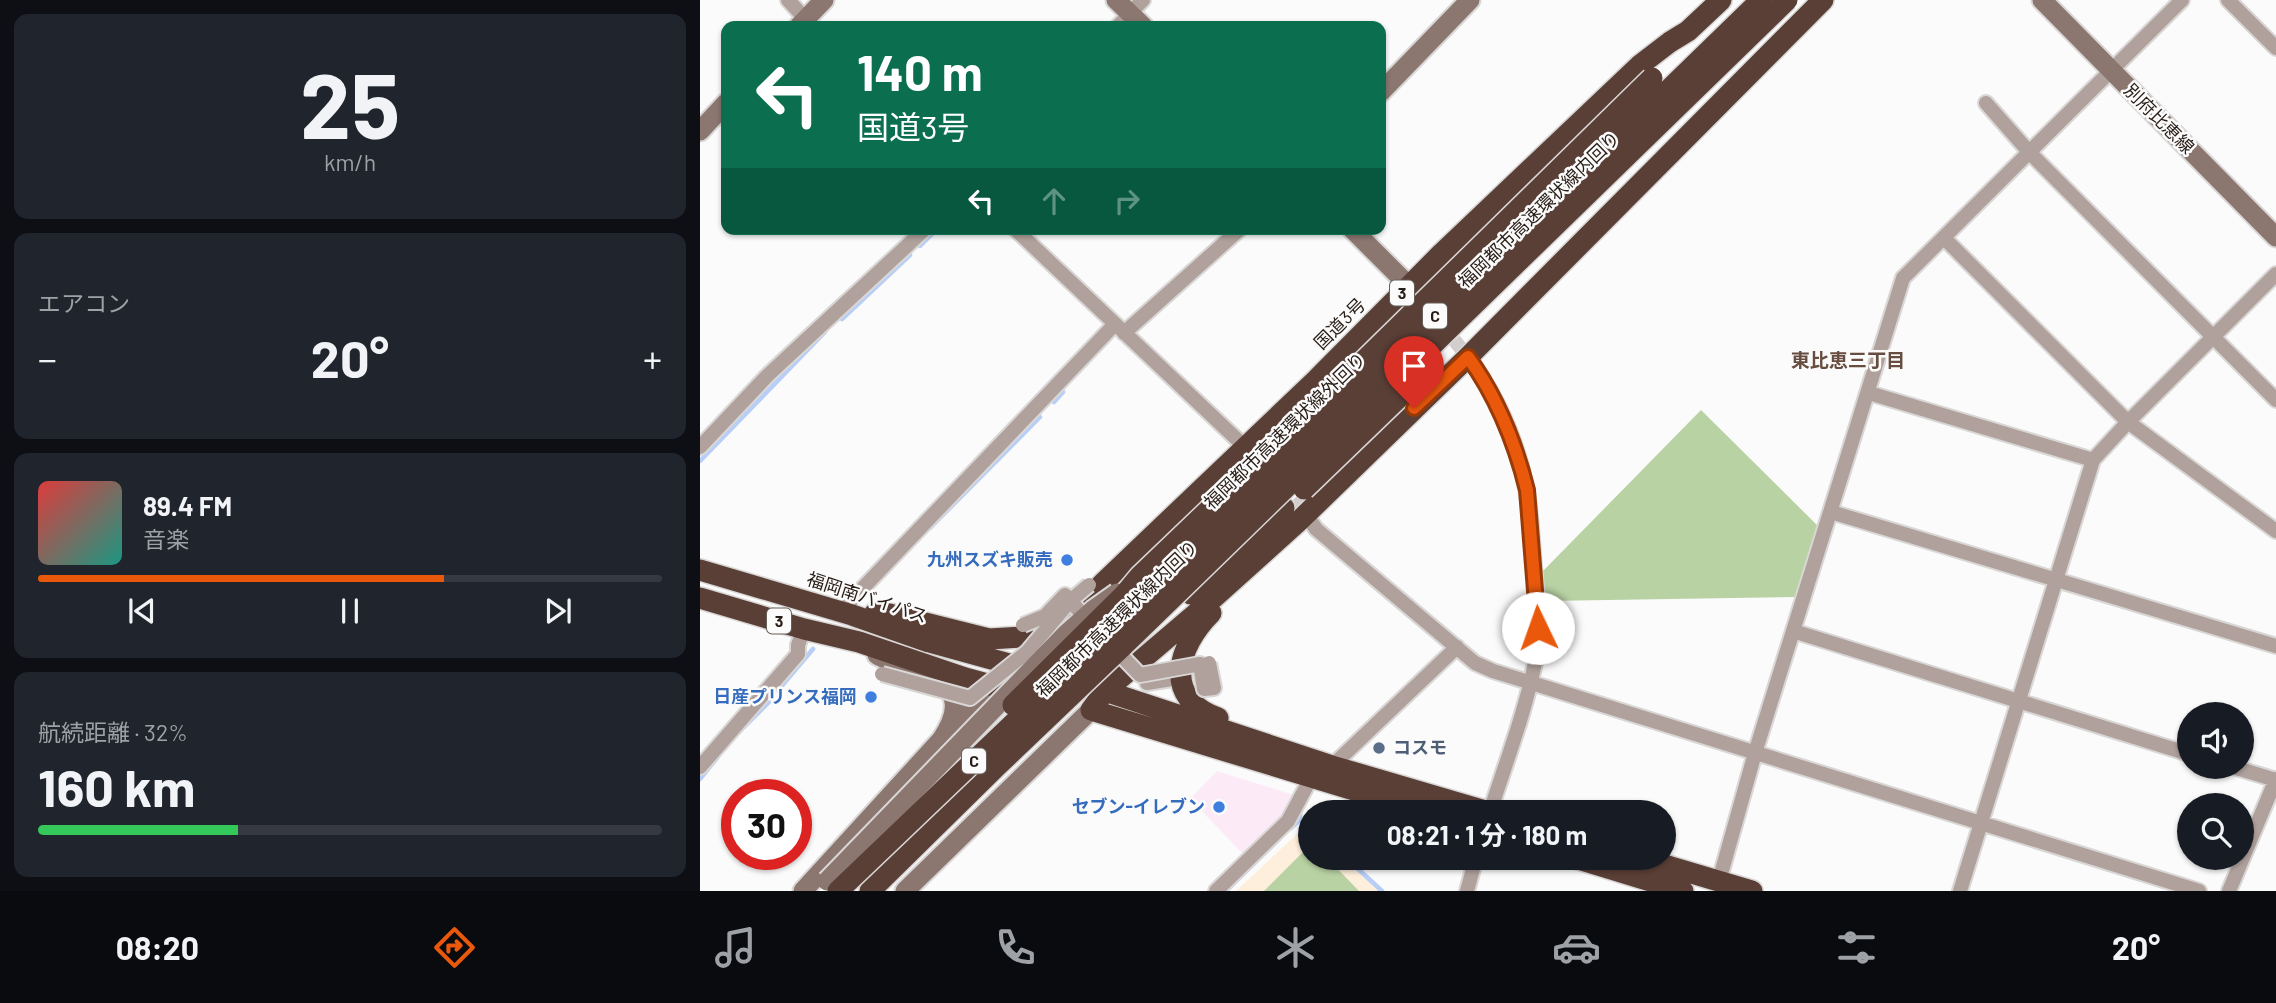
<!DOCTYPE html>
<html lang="ja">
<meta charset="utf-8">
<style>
:root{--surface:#171b24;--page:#20242c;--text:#f1f3f6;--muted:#9ea1a6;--line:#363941;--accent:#ea580c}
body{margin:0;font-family:Barlow,"Noto Sans JP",sans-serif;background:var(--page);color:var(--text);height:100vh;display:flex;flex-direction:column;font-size:26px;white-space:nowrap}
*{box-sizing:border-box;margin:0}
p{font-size:23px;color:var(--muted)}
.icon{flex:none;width:38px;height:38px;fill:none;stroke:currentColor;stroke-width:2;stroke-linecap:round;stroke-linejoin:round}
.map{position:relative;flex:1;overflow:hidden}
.drawer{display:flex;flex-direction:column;gap:14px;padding:14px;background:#0d0f14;width:700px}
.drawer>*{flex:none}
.hud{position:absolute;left:21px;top:21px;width:665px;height:214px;border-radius:14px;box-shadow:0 2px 5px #0004;background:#0b6e4f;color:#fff;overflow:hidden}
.controls{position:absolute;left:1477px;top:702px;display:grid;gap:14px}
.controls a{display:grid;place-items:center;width:77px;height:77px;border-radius:50%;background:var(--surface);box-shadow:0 2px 5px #0004;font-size:35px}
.speed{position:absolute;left:21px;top:779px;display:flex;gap:14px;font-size:35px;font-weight:700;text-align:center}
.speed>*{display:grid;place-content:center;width:91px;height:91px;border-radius:50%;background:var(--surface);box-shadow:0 2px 5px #0004;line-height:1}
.speed .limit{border:10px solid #d22;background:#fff;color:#111}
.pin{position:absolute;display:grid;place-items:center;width:60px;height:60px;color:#fff;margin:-72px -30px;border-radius:50% 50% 50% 0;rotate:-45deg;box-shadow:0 0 7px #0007}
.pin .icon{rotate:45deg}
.me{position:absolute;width:77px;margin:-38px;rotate:357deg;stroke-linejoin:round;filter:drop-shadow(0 0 5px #0008)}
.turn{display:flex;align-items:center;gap:24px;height:147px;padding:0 21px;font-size:32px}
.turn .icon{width:91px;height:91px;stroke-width:2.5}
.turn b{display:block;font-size:49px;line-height:60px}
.lanes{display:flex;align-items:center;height:66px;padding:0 21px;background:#0003;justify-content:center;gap:35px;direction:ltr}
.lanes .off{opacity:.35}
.big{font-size:52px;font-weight:700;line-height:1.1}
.drawer .card{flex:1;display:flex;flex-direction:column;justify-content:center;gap:10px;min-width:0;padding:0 24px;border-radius:14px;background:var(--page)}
.drawer .dial{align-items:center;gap:0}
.dial b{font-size:91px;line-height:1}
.song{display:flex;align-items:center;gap:21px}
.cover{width:84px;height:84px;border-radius:10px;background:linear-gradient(135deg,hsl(0 70% 55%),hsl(170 70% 35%))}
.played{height:7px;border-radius:4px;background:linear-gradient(90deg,var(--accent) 65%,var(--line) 65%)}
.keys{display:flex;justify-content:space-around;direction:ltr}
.heat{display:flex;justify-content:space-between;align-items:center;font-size:38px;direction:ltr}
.charge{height:10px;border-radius:5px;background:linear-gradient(90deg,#34c759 32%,var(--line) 0)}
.trip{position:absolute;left:598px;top:800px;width:378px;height:70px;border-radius:35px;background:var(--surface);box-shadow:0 2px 5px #0004;font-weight:700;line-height:70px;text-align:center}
.menu{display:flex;height:112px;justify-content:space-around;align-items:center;background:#090b0e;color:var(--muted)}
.menu .icon{width:49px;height:49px}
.menu .on{color:var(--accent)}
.menu b{font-size:32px;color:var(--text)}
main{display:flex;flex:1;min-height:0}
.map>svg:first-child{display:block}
.commercial{fill:#fcebf7}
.education{fill:#feeedc}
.green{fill:#b9d2a3}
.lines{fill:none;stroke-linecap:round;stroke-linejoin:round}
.stream{stroke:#b6cef8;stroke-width:4.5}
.street-tunnel{stroke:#d1cecd;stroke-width:14;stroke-dasharray:14 7;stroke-linecap:butt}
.street-casing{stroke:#d9d7d6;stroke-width:18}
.secondary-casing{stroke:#d9d7d6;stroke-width:23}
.highway-casing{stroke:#d9d7d6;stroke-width:24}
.street{stroke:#b0a19c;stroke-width:14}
.secondary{stroke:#8b7670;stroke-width:19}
.highway{stroke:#5a3f36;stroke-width:21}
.street-bridge-casing{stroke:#d9d7d6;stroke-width:18;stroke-linecap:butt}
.secondary-bridge-casing{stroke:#d9d7d6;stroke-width:23;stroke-linecap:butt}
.highway-bridge-casing{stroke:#d9d7d6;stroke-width:24;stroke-linecap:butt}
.street-bridge{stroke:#b0a19c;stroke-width:14}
.secondary-bridge{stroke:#8b7670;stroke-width:19}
.highway-bridge{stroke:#5a3f36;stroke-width:21}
.route-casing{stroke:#983908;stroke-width:18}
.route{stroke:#ea580c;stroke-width:12}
.shop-dot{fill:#3f7fe0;stroke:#fbfbfb;stroke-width:2.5}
.service-dot{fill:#5c6f8a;stroke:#fbfbfb;stroke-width:2.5}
.labels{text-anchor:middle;stroke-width:5;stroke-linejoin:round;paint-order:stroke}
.shield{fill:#fbfbfb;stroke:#675f5b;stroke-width:2}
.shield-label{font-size:16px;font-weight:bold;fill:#271c16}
.street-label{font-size:18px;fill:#271c16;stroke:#fbfbfb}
.shop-label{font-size:18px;font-weight:bold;fill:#366cbe;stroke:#fbfbfb;text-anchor:end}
.service-label{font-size:18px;font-weight:bold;fill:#4e5e75;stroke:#fbfbfb;text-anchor:start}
.neighbourhood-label{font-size:19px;font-weight:bold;fill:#674d40;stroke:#fbfbfb}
</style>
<main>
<section class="drawer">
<div class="card dial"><b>25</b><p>km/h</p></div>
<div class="card"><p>エアコン</p>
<div class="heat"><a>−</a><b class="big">20°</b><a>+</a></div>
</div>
<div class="card">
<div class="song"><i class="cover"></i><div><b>89.4 FM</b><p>音楽</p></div></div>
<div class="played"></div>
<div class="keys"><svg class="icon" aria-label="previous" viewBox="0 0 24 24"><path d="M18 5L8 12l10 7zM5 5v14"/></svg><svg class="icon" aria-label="pause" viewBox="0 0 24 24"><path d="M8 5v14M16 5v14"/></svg><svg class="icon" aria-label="next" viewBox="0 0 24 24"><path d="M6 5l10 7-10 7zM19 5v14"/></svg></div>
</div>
<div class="card"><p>航続距離 · 32%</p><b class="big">160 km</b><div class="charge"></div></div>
</section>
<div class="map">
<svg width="1576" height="891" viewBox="0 0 1576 891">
<rect width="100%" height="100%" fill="#fbfbfb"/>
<path class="commercial" d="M 517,771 L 594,795 L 583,815 L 543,854 L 490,799 Z"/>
<path class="education" d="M 611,821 L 611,858 L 650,858 L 685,891 L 536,891 Z"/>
<path class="green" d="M 1001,410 L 1120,528 L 1099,597 L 845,601 L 843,571 Z
M 609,846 L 611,846 L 611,858 L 627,858 L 659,891 L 564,891 Z"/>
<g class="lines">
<path class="stream" d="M 220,246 L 233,233
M 142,319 L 210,255
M 354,402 L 363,392
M 0,461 L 125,332
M 230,528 L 340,417
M 80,688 L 113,649
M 36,735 L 70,701
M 0,779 L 17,758
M 609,825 L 611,826
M 591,828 L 600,820 L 600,809
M 646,858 L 682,891
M 526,891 L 579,839"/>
<path class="street-tunnel" d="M 741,324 L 768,357
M 579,484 L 606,514"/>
<defs>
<path id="street" d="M 88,0 L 111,25
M 1528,0 L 1576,48
M 418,26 L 443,0
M 1286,103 L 1329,152 L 1576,400
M 315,229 L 545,447
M 1244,238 L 1428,422 L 1576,531
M 424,333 L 540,229
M 768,357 C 796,395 817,441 826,488 C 831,514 832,541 834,568 C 837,597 841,629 836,658 C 826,710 806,762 790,812
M 1169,393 L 1393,460
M 0,447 L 67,376 L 225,229
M 1131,512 L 1576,646
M 606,514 L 616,529 L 775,663 L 793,671 L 1499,891
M 140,612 L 415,324
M 1093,631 L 1489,754
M 447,683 L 472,679 L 471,670
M 632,766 L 757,647
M 1530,766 L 1576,780
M 0,767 L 98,654 L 98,645 L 104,629
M 1019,881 L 1055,753 L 1203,278 L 1482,0
M 516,891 L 588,821 L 611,778
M 767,891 L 776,858
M 1260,891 L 1393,460 L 1428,422 L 1576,274
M 1529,891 L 1576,779"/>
<path id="secondary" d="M 416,0 L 443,26
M 1342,0 L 1576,237
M 99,26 L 124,0
M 681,92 L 770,0
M 0,131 L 26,103
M 652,229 L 709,286
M 252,730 L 298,687
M 103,891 L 241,740 C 256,718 264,693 234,678 C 224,674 212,672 202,668 C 194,664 185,659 177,655
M 205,891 L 391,710"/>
<path id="highway" d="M 0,570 L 152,615 L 229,642 L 320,667
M 491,594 L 584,508
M 0,598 L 104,629 L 159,642 L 265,678 L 298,687 L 364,626 L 403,583 L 617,379 L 742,253 L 940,65 L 970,42 L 988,31 L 1021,0
M 175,613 L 181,612 L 289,639 L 321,637 L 360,621
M 511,613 C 477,647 462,698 518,718
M 405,691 L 632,766 L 789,812
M 726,812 L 391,710 L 405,691 L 499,611 L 599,521 L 768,357 L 1123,0
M 875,858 L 983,891
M 941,858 L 1052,891
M 170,891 L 294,769"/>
</defs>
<use href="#street" class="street-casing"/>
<use href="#secondary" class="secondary-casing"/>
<use href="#highway" class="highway-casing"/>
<use href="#street" class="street"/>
<use href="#secondary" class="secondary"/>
<use href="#highway" class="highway"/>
<defs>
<path id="street-bridge" d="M 323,625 L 345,616 L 365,595 L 391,624
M 412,646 L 440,675 L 500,664 L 504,689 L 514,688 L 509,663
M 182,674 L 270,698 L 327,652 L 370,601 L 389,585"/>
<path id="secondary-bridge" d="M 127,881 L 366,634 L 393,610 L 417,593"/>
<path id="highway-bridge" d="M 604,489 L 715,382
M 313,705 L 425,594 L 440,576 L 631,393 L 952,78
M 294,769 L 423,646 L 1087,0
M 138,891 L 524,522 L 1061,0"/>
</defs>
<use href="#street-bridge" class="street-bridge-casing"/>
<use href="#secondary-bridge" class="secondary-bridge-casing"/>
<use href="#highway-bridge" class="highway-bridge-casing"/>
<use href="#street-bridge" class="street-bridge"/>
<use href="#secondary-bridge" class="secondary-bridge"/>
<use href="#highway-bridge" class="highway-bridge"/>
</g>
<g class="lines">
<defs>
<path id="route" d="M 714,408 L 768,357 C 797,397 815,442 827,490 L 838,628"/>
</defs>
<use href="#route" class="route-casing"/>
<use href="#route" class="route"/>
</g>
<g class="shop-dot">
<circle cx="367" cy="560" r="7"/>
<circle cx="171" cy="697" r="7"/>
<circle cx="519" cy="807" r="7"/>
</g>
<circle class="service-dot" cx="679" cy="748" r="7"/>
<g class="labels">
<g class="shield">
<rect x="690" y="280.5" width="24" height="25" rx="5"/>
<rect x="723" y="303.5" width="24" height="25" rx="5"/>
<rect x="67" y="608.5" width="24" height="25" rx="5"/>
<rect x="262" y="748.5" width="24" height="25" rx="5"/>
</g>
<g class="shield-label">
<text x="702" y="299">3</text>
<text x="735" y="322">C</text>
<text x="79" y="627">3</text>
<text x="274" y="767">C</text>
</g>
<g class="street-label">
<text transform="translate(1459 119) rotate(45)" y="6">別府比恵線</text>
<text transform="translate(839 210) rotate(-44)" y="6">福岡都市高速環状線内回り</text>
<text transform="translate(640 324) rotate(-45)" y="6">国道3号</text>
<text transform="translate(585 431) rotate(-44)" y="6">福岡都市高速環状線外回り</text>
<text transform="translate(167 598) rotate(18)" y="6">福岡南バイパス</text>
<text transform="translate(417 619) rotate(-44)" y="6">福岡都市高速環状線内回り</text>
</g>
<g class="shop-label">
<text x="353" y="566">九州スズキ販売</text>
<text x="157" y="703">日産プリンス福岡</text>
<text x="505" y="813">セブン-イレブン</text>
</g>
<g class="service-label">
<text x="693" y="754">コスモ</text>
</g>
<g class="neighbourhood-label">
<text x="1148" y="367">東比恵三丁目</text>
</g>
</g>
</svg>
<div class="controls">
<a><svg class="icon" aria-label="sound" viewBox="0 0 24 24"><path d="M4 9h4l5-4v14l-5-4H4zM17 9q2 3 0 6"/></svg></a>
<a><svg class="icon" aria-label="search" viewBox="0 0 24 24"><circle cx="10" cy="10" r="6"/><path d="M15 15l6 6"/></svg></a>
</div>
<div class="speed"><div class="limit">30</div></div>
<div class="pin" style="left:714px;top:408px;background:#d93025"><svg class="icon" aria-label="arrive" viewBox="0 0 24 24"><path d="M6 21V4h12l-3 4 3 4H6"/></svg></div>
<svg class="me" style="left:838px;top:628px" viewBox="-20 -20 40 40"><circle r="19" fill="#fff"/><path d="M0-13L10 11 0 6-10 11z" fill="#ea580c"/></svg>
<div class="trip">08:21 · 1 分 · 180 m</div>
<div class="hud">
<div class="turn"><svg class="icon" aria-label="left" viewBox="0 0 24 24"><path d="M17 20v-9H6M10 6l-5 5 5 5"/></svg><div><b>140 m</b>国道3号</div></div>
<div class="lanes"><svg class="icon" aria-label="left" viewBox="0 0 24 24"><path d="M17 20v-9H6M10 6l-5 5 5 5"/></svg><svg class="icon off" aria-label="ahead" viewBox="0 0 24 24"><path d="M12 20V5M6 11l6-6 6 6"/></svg><svg class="icon off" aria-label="right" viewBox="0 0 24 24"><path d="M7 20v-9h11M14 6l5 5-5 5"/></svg></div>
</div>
</div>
</main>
<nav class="menu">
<b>08:20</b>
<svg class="icon on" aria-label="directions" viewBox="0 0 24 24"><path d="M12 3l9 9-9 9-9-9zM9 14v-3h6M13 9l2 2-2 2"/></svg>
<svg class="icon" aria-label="music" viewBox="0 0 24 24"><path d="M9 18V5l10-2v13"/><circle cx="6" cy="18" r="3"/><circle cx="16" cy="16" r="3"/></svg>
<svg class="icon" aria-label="phone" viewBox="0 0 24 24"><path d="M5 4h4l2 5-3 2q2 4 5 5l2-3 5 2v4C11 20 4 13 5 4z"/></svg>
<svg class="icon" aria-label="climate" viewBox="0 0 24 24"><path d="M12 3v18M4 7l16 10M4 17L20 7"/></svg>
<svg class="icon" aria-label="car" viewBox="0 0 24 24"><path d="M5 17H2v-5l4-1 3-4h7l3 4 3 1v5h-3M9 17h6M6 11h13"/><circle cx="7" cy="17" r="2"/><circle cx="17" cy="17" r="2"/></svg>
<svg class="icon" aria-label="filters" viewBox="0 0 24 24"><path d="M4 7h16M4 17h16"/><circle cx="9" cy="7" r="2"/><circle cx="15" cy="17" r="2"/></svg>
<b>20°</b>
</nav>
